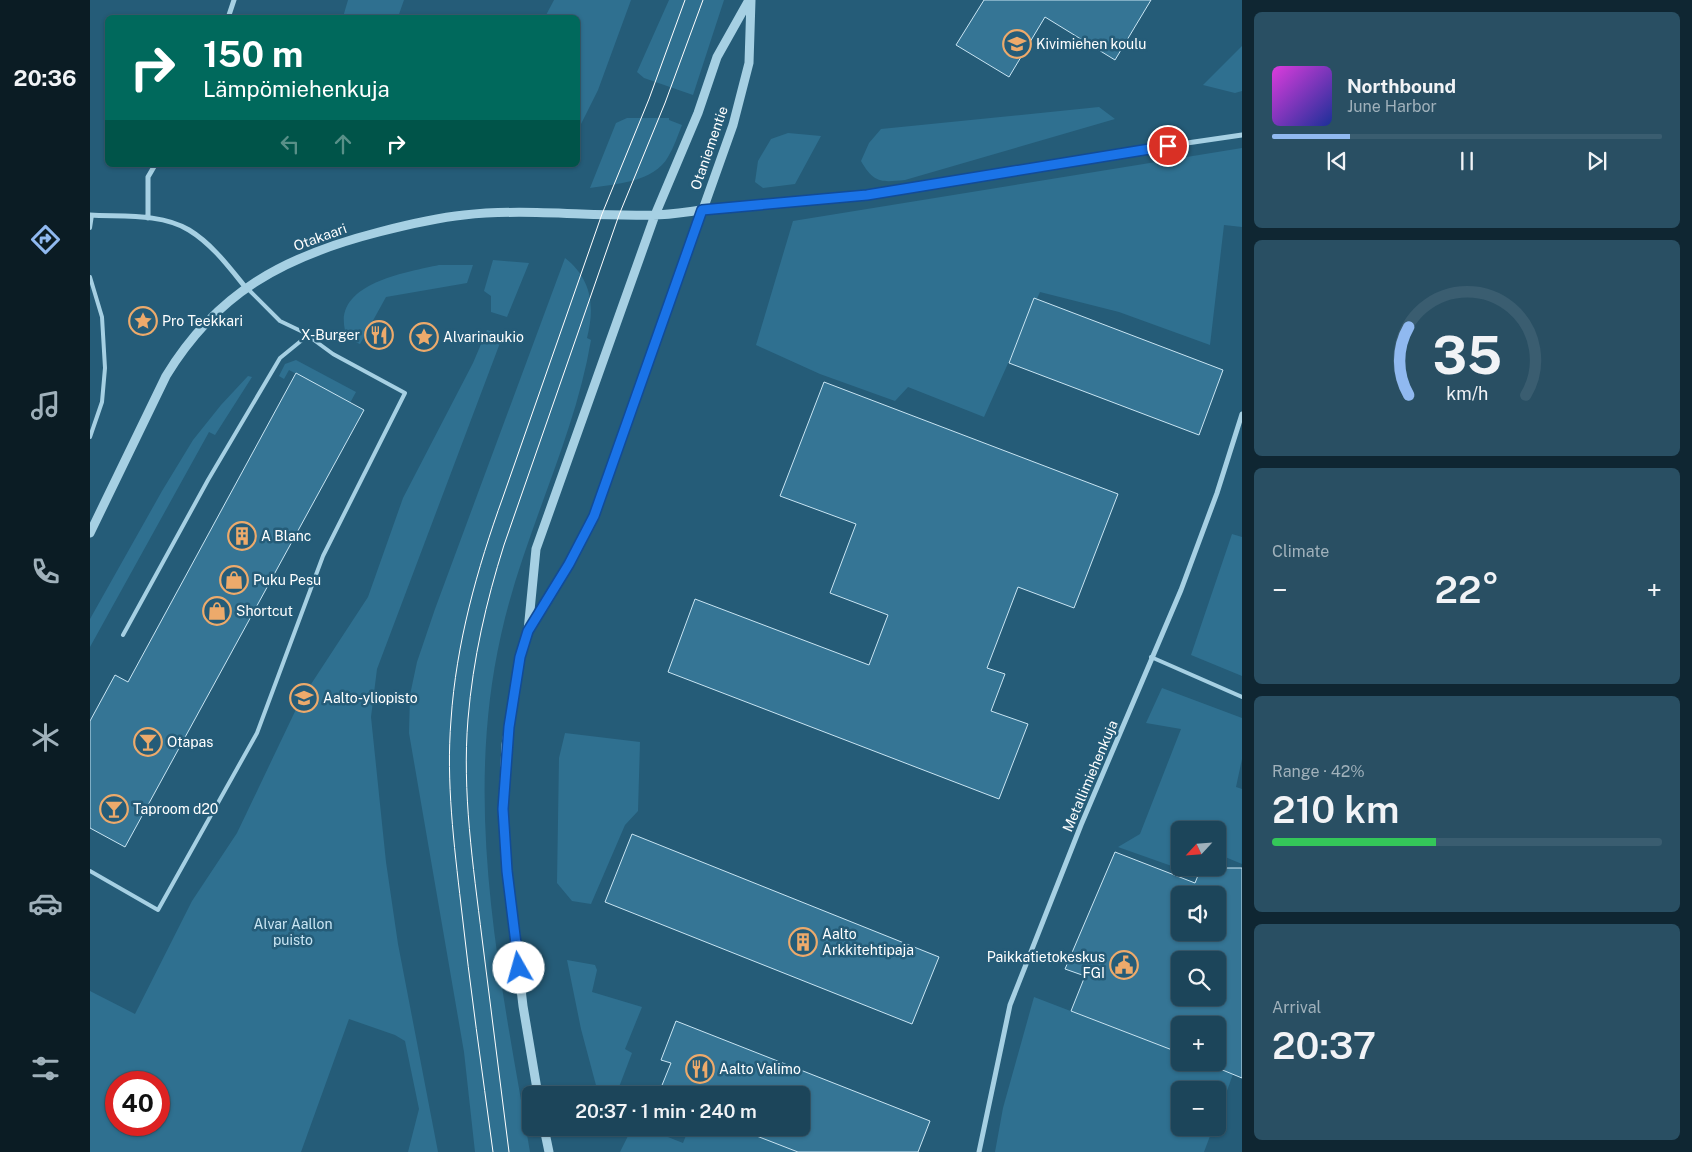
<!DOCTYPE html>
<meta charset="utf-8">
<style>
:root{--surface:#1c455a;--page:#294f63;--text:#f1f3f6;--muted:#a0b1bb;--line:#3a5d70;--accent:#90b9f0}
body{margin:0;font-family:"Public Sans",sans-serif;background:var(--page);color:var(--text);height:100vh;display:flex;flex-direction:column;font-size:19px;white-space:nowrap}
*{box-sizing:border-box;margin:0}
p{font-size:16px;color:var(--muted)}
.icon{flex:none;width:28px;height:28px;fill:none;stroke:currentColor;stroke-width:2;stroke-linecap:round;stroke-linejoin:round}
.map{position:relative;flex:1;overflow:hidden}
.side{display:flex;flex-direction:column;gap:12px;padding:12px;background:#0f2632;width:450px}
.side>*{flex:none}
.banner{position:absolute;left:15px;top:15px;width:475px;height:152px;border-radius:8px;box-shadow:0 1px 4px #0004,0 0 0 1px var(--line);background:#00695c;color:#fff;overflow:hidden}
.needle{width:32px;rotate:244deg}
.tools{position:absolute;left:1081px;top:821px;display:grid;gap:10px}
.tools a{display:grid;place-items:center;width:55px;height:55px;border-radius:8px;background:var(--surface);box-shadow:0 1px 4px #0004,0 0 0 1px var(--line);font-size:25px}
.speed{position:absolute;left:15px;top:1071px;display:flex;gap:10px;font-size:25px;font-weight:700;text-align:center}
.speed>*{display:grid;place-content:center;width:65px;height:65px;border-radius:50%;background:var(--surface);box-shadow:0 1px 4px #0004,0 0 0 1px var(--line);line-height:1}
.speed .limit{border:8px solid #d22;background:#fff;color:#111}
.pin{position:absolute;display:grid;place-items:center;width:42px;height:42px;color:#fff;margin:-21px;border:2px solid #fff;border-radius:50%;box-shadow:0 1px 5px #0007}
.me{position:absolute;width:55px;margin:-28px;rotate:353deg;stroke-linejoin:round;filter:drop-shadow(0 0 4px #0008)}
.turn{display:flex;align-items:center;gap:18px;height:105px;padding:0 15px;font-size:22px}
.turn .icon{width:65px;height:65px;stroke-width:2.5}
.turn b{display:block;font-size:35px;line-height:42px}
.lanes{display:flex;align-items:center;height:48px;padding:0 15px;background:#0003;justify-content:center;gap:25px;direction:ltr}
.lanes .off{opacity:.35}
.big{font-size:38px;font-weight:600;line-height:1.1}
.side .widget{flex:1;display:flex;flex-direction:column;justify-content:center;gap:8px;min-width:0;padding:0 18px;border-radius:8px;background:var(--page)}
.side .dial{align-items:center;gap:0}
.dial svg{height:130px;overflow:visible;fill:none;stroke:var(--line);stroke-width:7;stroke-linecap:round;text-anchor:middle}
.dial text{fill:var(--text);stroke:none}
.song{display:flex;align-items:center;gap:15px}
.cover{width:60px;height:60px;border-radius:8px;background:linear-gradient(135deg,hsl(300 70% 55%),hsl(230 70% 35%))}
.played{height:5px;border-radius:2px;background:linear-gradient(90deg,var(--accent) 20%,var(--line) 20%)}
.keys{display:flex;justify-content:space-around;direction:ltr}
.heat{display:flex;justify-content:space-between;align-items:center;font-size:28px;direction:ltr}
.charge{height:8px;border-radius:4px;background:linear-gradient(90deg,#34c759 42%,var(--line) 0)}
.trip{position:absolute;left:432px;top:1086px;width:288px;height:50px;border-radius:8px;background:var(--surface);box-shadow:0 1px 4px #0004,0 0 0 1px var(--line);font-weight:600;line-height:50px;text-align:center}
main{display:flex;flex:1;min-height:0}
.dock{display:flex;flex-direction:column;width:90px;justify-content:space-around;align-items:center;background:#0b1c24;color:var(--muted)}
.dock .icon{width:35px;height:35px}
.dock .selected{color:var(--accent)}
.dock b{font-size:22px;color:var(--text)}
.map>svg:first-child{display:block}
.green{fill:#2f7090;fill-rule:evenodd}
.building{fill:#357595;stroke:#c9e5f3;fill-rule:evenodd}
.lines{fill:none;stroke-linecap:round;stroke-linejoin:round}
.service{stroke:#a6d0e3;stroke-width:4}
.minor{stroke:#a6d0e3;stroke-width:5}
.tertiary{stroke:#a6d0e3;stroke-width:9}
.tram{stroke:#fff;stroke-width:1}
.route-casing{stroke:#114b97;stroke-width:12}
.route{stroke:#1a73e8;stroke-width:9}
.labels{text-anchor:middle;stroke-width:5;stroke-linejoin:round;paint-order:stroke}
.poi-label{font-size:14px;fill:#fff;stroke:#255c78;text-anchor:start}
.street-label{font-size:14px;fill:#fff;stroke:#255c78}
.park-label{font-size:14px;fill:#c9e5f3;stroke:#255c78}
</style>
<main>
<nav class="dock">
<b>20:36</b>
<svg class="icon selected" aria-label="directions" viewBox="0 0 24 24"><path d="M12 3l9 9-9 9-9-9zM9 14v-3h6M13 9l2 2-2 2"/></svg>
<svg class="icon" aria-label="music" viewBox="0 0 24 24"><path d="M9 18V5l10-2v13"/><circle cx="6" cy="18" r="3"/><circle cx="16" cy="16" r="3"/></svg>
<svg class="icon" aria-label="phone" viewBox="0 0 24 24"><path d="M5 4h4l2 5-3 2q2 4 5 5l2-3 5 2v4C11 20 4 13 5 4z"/></svg>
<svg class="icon" aria-label="climate" viewBox="0 0 24 24"><path d="M12 3v18M4 7l16 10M4 17L20 7"/></svg>
<svg class="icon" aria-label="car" viewBox="0 0 24 24"><path d="M5 17H2v-5l4-1 3-4h7l3 4 3 1v5h-3M9 17h6M6 11h13"/><circle cx="7" cy="17" r="2"/><circle cx="17" cy="17" r="2"/></svg>
<svg class="icon" aria-label="filters" viewBox="0 0 24 24"><path d="M4 7h16M4 17h16"/><circle cx="9" cy="7" r="2"/><circle cx="15" cy="17" r="2"/></svg>
</nav>
<div class="map">
<svg width="1152" height="1152" viewBox="0 0 1152 1152">
<rect width="100%" height="100%" fill="#255c78"/>
<path class="green" d="M 258,0 L 314,0 L 308,17 L 253,17 Z
M 464,0 L 541,0 L 508,90 L 488,130 L 488,18 L 455,17 Z
M 579,0 L 634,0 L 603,95 L 554,78 L 547,72 Z
M 1152,46 L 1152,91 L 1145,93 L 1113,85 Z
M 1009,107 L 1025,119 L 815,180 C 792,182 784,184 771,161 L 779,143 L 791,129 Z
M 537,118 L 579,118 L 579,120 L 592,125 C 588,135 584,147 578,157 C 564,182 526,184 500,188 L 526,123 Z
M 698,133 L 731,136 L 705,184 L 673,188 L 665,182 L 668,161 L 681,139 Z
M 1152,148 L 1152,227 L 1134,225 L 1120,345 L 1029,312 L 950,292 L 894,417 L 818,387 L 805,401 L 730,374 L 666,345 L 703,221 Z
M 475,258 C 502,279 505,307 497,338 L 501,340 C 484,441 433,534 411,635 C 372,808 411,980 440,1152 L 385,1152 L 374,1052 L 319,733 L 320,695 L 327,662 L 345,609 Z
M 403,260 L 439,263 L 417,317 L 401,312 L 401,296 L 394,291 Z
M 349,265 L 383,265 L 377,283 L 296,297 L 270,344 L 258,339 C 235,285 313,273 349,265 Z
M 397,330 L 413,335 L 287,669 L 281,717 L 296,862 L 308,944 L 348,1152 L 318,1152 L 329,1109 L 315,1041 L 305,1035 L 259,1019 L 211,1152 L 0,1152 L 0,991 L 45,1014 L 102,901 L 147,833 L 210,701 L 278,597 L 313,498 L 383,363 ZM 26,1082 L 69,1082 L 69,1125 L 26,1125 Z
M 206,360 L 266,392 L 260,403 L 199,370 L 194,379 L 189,376 L 195,364 Z
M 158,376 L 162,377 L 125,435 L 119,432 L 0,647 L 0,619 L 72,491 L 103,440 L 131,405 Z
M 1142,534 L 1152,537 L 1152,676 L 1101,655 Z
M 1072,688 L 1152,718 L 1152,759 L 1146,787 L 1152,789 L 1152,864 L 1128,854 L 1128,830 L 1090,830 L 1090,868 L 1095,868 L 1093,870 L 1028,847 L 1050,834 L 1091,729 L 1056,723 Z
M 475,733 L 550,742 L 548,811 L 535,825 L 501,904 L 482,901 L 467,883 L 469,758 Z
M 477,960 L 505,965 L 507,970 L 502,992 L 552,1007 L 535,1049 L 542,1053 L 526,1095 L 507,1089 L 491,1029 Z
M 944,997 L 1090,1053 L 1090,1062 L 1113,1063 L 1143,1074 L 1128,1116 L 1128,1090 L 1090,1090 L 1090,1128 L 1123,1128 L 1114,1152 L 905,1152 L 913,1108 Z
M 542,1128 L 555,1128 L 593,1143 L 599,1128 L 646,1128 L 708,1152 L 530,1152 Z"/>
<path class="building" d="M 894,0 L 1061,0 L 1025,60 L 955,17 L 919,77 L 866,45 Z
M 944,298 L 1133,370 L 1109,435 L 919,363 Z
M 206,373 L 274,410 L 35,847 L 0,828 L 0,721 L 25,675 L 38,682 Z
M 734,382 L 1028,494 L 984,608 L 928,587 L 897,668 L 915,674 L 901,711 L 938,724 L 909,799 L 578,672 L 605,599 L 779,665 L 798,615 L 740,593 L 766,524 L 690,496 Z
M 542,834 L 849,957 L 822,1024 L 515,902 Z
M 1025,852 L 1105,883 L 1111,868 L 1152,868 L 1152,1078 L 1113,1062 L 1128,1062 L 1128,1025 L 1090,1025 L 1090,1053 L 981,1011 L 995,976 L 975,969 ZM 1090,895 L 1128,895 L 1128,932 L 1090,932 ZM 1090,960 L 1128,960 L 1128,998 L 1090,998 Z
M 586,1021 L 840,1121 L 828,1152 L 708,1152 L 646,1128 L 711,1128 L 711,1095 L 568,1095 L 581,1063 L 571,1060 Z"/>
<g class="lines">
<path class="service" d="M 0,228 L 2,215
M 0,277 L 12,317 L 15,368 L 12,402 L 0,437
M 33,635 L 118,480 L 190,358 L 217,336
M 1061,657 L 1152,697
M 0,871 L 68,910 L 167,733 L 233,556 L 315,393 L 243,354 L 213,332 L 190,321 L 158,289"/>
<path class="minor" d="M 138,18 L 144,0
M 612,210 L 777,195 L 967,162 L 1152,135
M 0,215 C 31,217 71,213 99,230 C 122,244 139,267 156,288
M 58,218 L 58,177 L 65,165
M 889,1152 L 920,1005 L 991,825 L 1091,590 L 1127,493 L 1152,414"/>
<path class="tertiary" d="M 0,533 L 76,376 C 127,292 195,256 289,232 C 316,225 345,218 374,215 C 437,208 500,217 563,215 C 579,215 596,212 612,210
M 440,628 L 479,564 L 504,516 L 643,125 L 659,63 L 661,0
M 448,1095 L 433,1006 L 417,871 L 413,809 L 416,745 L 430,657 L 438,631 L 446,549 L 565,215 L 608,113 L 627,57 L 659,0
M 454,1128 L 459,1152"/>
<path class="tram" d="M 403,1152 C 392,1070 380,987 371,905 C 364,844 356,782 361,720 C 366,644 387,569 413,497 L 512,214 L 559,99 L 595,0
M 419,1152 C 410,1081 401,1009 392,938 C 383,865 372,792 378,719 C 383,659 396,602 414,545 L 529,215 L 575,103 L 613,0"/>
</g>
<g class="lines">
<defs>
<path id="route" d="M 429,968 L 417,871 L 413,809 L 419,727 L 430,657 L 438,631 L 479,564 L 504,516 L 612,210 L 777,195 L 1078,146"/>
</defs>
<use href="#route" class="route-casing"/>
<use href="#route" class="route"/>
</g>
<defs>
<symbol id="school-ring" viewBox="-11 -11 22 22"><circle r="9.5" fill="#255c78" stroke="#edaa6b" stroke-width="1.5"/><path d="M0-5L7-2L0 1L-7-2ZM-4 1L0 2.5L4 1V4Q0 6-4 4Z" fill="#edaa6b"/></symbol>
<symbol id="sight-ring" viewBox="-11 -11 22 22"><circle r="9.5" fill="#255c78" stroke="#edaa6b" stroke-width="1.5"/><path d="M0-6L1.8-2.2L6-1.7L2.9 1.2L3.7 5.4L0 3.3L-3.7 5.4L-2.9 1.2L-6-1.7L-1.8-2.2Z" fill="#edaa6b"/></symbol>
<symbol id="restaurant-ring" viewBox="-11 -11 22 22"><circle r="9.5" fill="#255c78" stroke="#edaa6b" stroke-width="1.5"/><path d="M-5-6h1v4h1v-4h1v4h1v-4h1v5L-1.5 .5V6h-2V.5L-5-1ZM5-6V6H3V1.5H1.5Q1.5-4 5-6Z" fill="#edaa6b"/></symbol>
<symbol id="building-ring" viewBox="-11 -11 22 22"><circle r="9.5" fill="#255c78" stroke="#edaa6b" stroke-width="1.5"/><path d="M-4-6H4V6H1V3H-1V6H-4ZM-2.5-4.3h1.7v1.8h-1.7ZM.8-4.3h1.7v1.8H.8ZM-2.5-1h1.7V.8h-1.7ZM.8-1h1.7V.8H.8Z" fill="#edaa6b"/></symbol>
<symbol id="shop-ring" viewBox="-11 -11 22 22"><circle r="9.5" fill="#255c78" stroke="#edaa6b" stroke-width="1.5"/><path d="M-5-2.5h2.3a2.7 3.5 0 0 1 5.4 0H5L5.5 6h-11ZM-1.5-2.5h3a1.5 2.3 0 0 0-3 0Z" fill="#edaa6b"/></symbol>
<symbol id="university-ring" viewBox="-11 -11 22 22"><circle r="9.5" fill="#255c78" stroke="#edaa6b" stroke-width="1.5"/><path d="M0-5L7-2L0 1L-7-2ZM-4 1L0 2.5L4 1V4Q0 6-4 4Z" fill="#edaa6b"/></symbol>
<symbol id="bar-ring" viewBox="-11 -11 22 22"><circle r="9.5" fill="#255c78" stroke="#edaa6b" stroke-width="1.5"/><path d="M-6-5H6L.8 .8V4.5H3.5V6h-7V4.5H-.8V.8Z" fill="#edaa6b"/></symbol>
<symbol id="civic-ring" viewBox="-11 -11 22 22"><circle r="9.5" fill="#255c78" stroke="#edaa6b" stroke-width="1.5"/><path d="M-.6-6.5H3V-4.5H.6V-3L4-1V1h2V6H-6V1h2V-1L-.6-3ZM-1.2 2.5V6h2.4V2.5Z" fill="#edaa6b"/></symbol>
</defs>
<g fill-rule="evenodd">
<use href="#school-ring" x="911" y="28" width="32" height="32"/>
<use href="#sight-ring" x="37" y="305" width="32" height="32"/>
<use href="#restaurant-ring" x="273" y="319" width="32" height="32"/>
<use href="#sight-ring" x="318" y="321" width="32" height="32"/>
<use href="#building-ring" x="136" y="520" width="32" height="32"/>
<use href="#shop-ring" x="128" y="564" width="32" height="32"/>
<use href="#shop-ring" x="111" y="595" width="32" height="32"/>
<use href="#university-ring" x="198" y="682" width="32" height="32"/>
<use href="#bar-ring" x="42" y="726" width="32" height="32"/>
<use href="#bar-ring" x="8" y="793" width="32" height="32"/>
<use href="#building-ring" x="697" y="926" width="32" height="32"/>
<use href="#civic-ring" x="1018" y="949" width="32" height="32"/>
<use href="#restaurant-ring" x="594" y="1053" width="32" height="32"/>
</g>
<g class="labels">
<g class="poi-label">
<text x="946" y="49">Kivimiehen koulu</text>
<text x="72" y="326">Pro Teekkari</text>
<text x="270" y="340" text-anchor="end">X-Burger</text>
<text x="353" y="342">Alvarinaukio</text>
<text x="171" y="541">A Blanc</text>
<text x="163" y="585">Puku Pesu</text>
<text x="146" y="616">Shortcut</text>
<text x="233" y="703">Aalto-yliopisto</text>
<text x="77" y="747">Otapas</text>
<text x="43" y="814">Taproom d20</text>
<text x="732" y="939">Aalto<tspan x="732" dy="16">Arkkitehtipaja</tspan></text>
<text x="1015" y="962" text-anchor="end">Paikkatietokeskus<tspan x="1015" dy="16">FGI</tspan></text>
<text x="629" y="1074">Aalto Valimo</text>
</g>
<g class="street-label">
<text transform="translate(619 148) rotate(-71)" y="5">Otaniementie</text>
<text transform="translate(230 237) rotate(-20)" y="5">Otakaari</text>
<text transform="translate(1000 776) rotate(-67)" y="5">Metallimiehenkuja</text>
</g>
<g class="park-label">
<text x="203" y="929">Alvar Aallon<tspan x="203" dy="16">puisto</tspan></text>
</g>
</g>
</svg>
<div class="tools">
<a><svg class="needle" viewBox="-14 -14 28 28"><path d="M0-13l5 13h-10z" fill="#e53935"/><path d="M0 13l5-13h-10z" fill="#a0b1bb"/></svg></a>
<a><svg class="icon" aria-label="sound" viewBox="0 0 24 24"><path d="M4 9h4l5-4v14l-5-4H4zM17 9q2 3 0 6"/></svg></a>
<a><svg class="icon" aria-label="search" viewBox="0 0 24 24"><circle cx="10" cy="10" r="6"/><path d="M15 15l6 6"/></svg></a>
<a>+</a>
<a>−</a>
</div>
<div class="speed"><div class="limit">40</div></div>
<div class="pin" style="left:1078px;top:146px;background:#d93025"><svg class="icon" aria-label="arrive" viewBox="0 0 24 24"><path d="M6 21V4h12l-3 4 3 4H6"/></svg></div>
<svg class="me" style="left:429px;top:968px" viewBox="-20 -20 40 40"><circle r="19" fill="#fff"/><path d="M0-13L10 11 0 6-10 11z" fill="#1a73e8"/></svg>
<div class="trip">20:37 · 1 min · 240 m</div>
<div class="banner">
<div class="turn"><svg class="icon" aria-label="right" viewBox="0 0 24 24"><path d="M7 20v-9h11M14 6l5 5-5 5"/></svg><div><b>150 m</b>Lämpömiehenkuja</div></div>
<div class="lanes"><svg class="icon off" aria-label="left" viewBox="0 0 24 24"><path d="M17 20v-9H6M10 6l-5 5 5 5"/></svg><svg class="icon off" aria-label="ahead" viewBox="0 0 24 24"><path d="M12 20V5M6 11l6-6 6 6"/></svg><svg class="icon" aria-label="right" viewBox="0 0 24 24"><path d="M7 20v-9h11M14 6l5 5-5 5"/></svg></div>
</div>
</div>
<section class="side">
<div class="widget">
<div class="song"><i class="cover"></i><div><b>Northbound</b><p>June Harbor</p></div></div>
<div class="played"></div>
<div class="keys"><svg class="icon" aria-label="previous" viewBox="0 0 24 24"><path d="M18 5L8 12l10 7zM5 5v14"/></svg><svg class="icon" aria-label="pause" viewBox="0 0 24 24"><path d="M8 5v14M16 5v14"/></svg><svg class="icon" aria-label="next" viewBox="0 0 24 24"><path d="M6 5l10 7-10 7zM19 5v14"/></svg></div>
</div>
<div class="widget dial"><svg viewBox="0 0 100 80">
<path d="M14 69A42 42 0 1 1 86 69"/>
<path d="M14 69A42 42 0 0 1 14 27" stroke="#90b9f0"/>
<text x="50" y="56" font-size="32" font-weight="700">35</text>
<text x="50" y="72" font-size="11">km/h</text>
</svg></div>
<div class="widget"><p>Climate</p>
<div class="heat"><a>−</a><b class="big">22°</b><a>+</a></div>
</div>
<div class="widget"><p>Range · 42%</p><b class="big">210 km</b><div class="charge"></div></div>
<div class="widget"><p>Arrival</p><b class="big">20:37</b></div>
</section>
</main>
